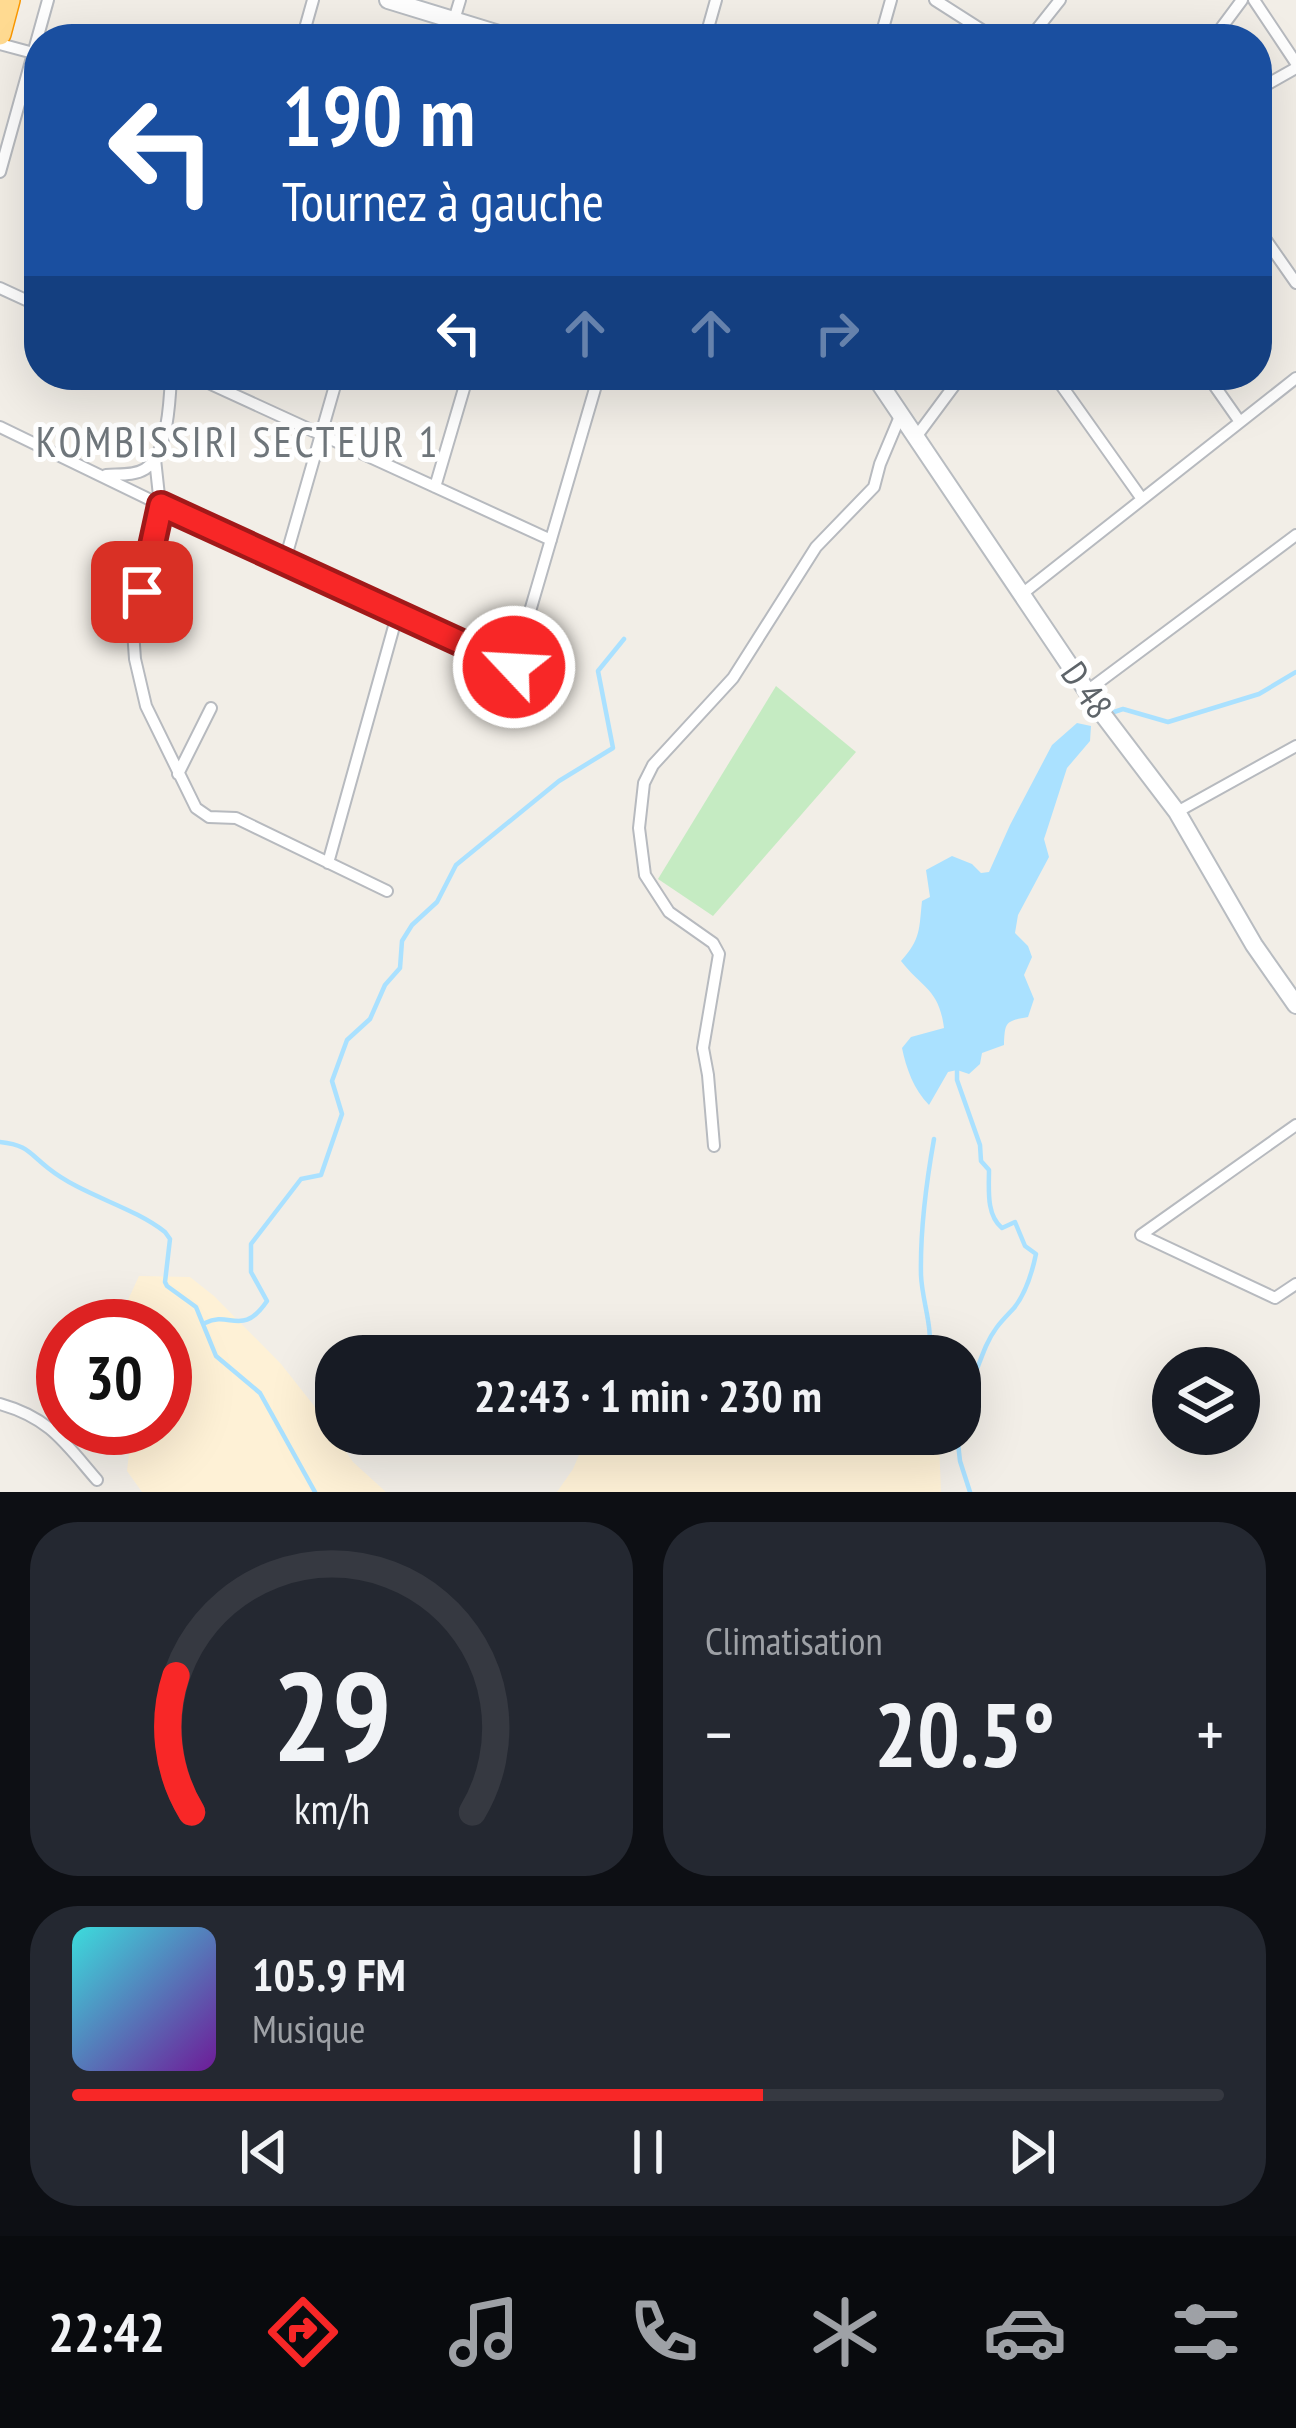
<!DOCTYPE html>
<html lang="fr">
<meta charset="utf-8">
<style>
:root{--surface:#171b24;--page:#242831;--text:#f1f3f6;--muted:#9ea1a6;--line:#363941;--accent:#f82727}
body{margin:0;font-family:"PT Sans Narrow",sans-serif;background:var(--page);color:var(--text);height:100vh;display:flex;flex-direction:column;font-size:45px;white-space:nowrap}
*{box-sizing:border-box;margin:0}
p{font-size:39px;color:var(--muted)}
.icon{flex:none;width:66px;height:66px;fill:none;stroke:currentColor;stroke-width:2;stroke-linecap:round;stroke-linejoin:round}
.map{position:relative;height:1492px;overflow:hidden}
.sheet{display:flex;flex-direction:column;gap:30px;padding:30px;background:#0d0f14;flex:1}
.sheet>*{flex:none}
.guide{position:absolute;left:24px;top:24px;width:1248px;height:366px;border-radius:48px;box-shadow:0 12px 48px #0002;background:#1a4fa0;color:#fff;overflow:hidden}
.buttons{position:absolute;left:1152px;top:1347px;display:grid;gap:24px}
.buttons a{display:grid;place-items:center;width:108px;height:108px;border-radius:50%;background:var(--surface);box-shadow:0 12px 48px #0002;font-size:60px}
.speed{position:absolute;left:36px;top:1299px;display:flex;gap:24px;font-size:60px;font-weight:700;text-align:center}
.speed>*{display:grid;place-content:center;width:156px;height:156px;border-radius:50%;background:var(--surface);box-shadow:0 12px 48px #0002;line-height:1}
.speed .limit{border:18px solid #d22;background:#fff;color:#111}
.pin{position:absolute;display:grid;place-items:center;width:102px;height:102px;color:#fff;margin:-51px;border-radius:24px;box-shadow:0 6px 18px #0006}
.me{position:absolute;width:132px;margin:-66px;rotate:295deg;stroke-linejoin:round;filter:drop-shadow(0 0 9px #0008)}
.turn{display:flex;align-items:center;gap:42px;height:252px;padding:0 60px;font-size:54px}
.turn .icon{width:156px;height:156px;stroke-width:2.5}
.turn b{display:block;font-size:84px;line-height:102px}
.lanes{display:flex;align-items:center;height:114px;padding:0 60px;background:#0003;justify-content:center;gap:60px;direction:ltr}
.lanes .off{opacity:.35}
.big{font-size:90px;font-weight:700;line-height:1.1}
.sheet .tile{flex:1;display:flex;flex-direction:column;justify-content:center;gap:18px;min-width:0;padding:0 42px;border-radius:48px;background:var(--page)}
.sheet .dial{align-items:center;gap:0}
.dial svg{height:312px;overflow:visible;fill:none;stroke:var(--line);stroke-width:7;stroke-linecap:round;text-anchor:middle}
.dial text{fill:var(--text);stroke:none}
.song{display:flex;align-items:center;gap:36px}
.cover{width:144px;height:144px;border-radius:18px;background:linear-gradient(135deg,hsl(180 70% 55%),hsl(280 70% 35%))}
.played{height:12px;border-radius:6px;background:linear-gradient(90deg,var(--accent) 60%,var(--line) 60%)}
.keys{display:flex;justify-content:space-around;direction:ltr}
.heat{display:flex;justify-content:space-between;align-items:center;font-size:66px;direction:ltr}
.sheet .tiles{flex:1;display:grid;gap:30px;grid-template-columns:1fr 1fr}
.tile:last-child{grid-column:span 2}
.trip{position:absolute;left:315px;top:1335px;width:666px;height:120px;border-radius:48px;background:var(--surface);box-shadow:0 12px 48px #0002;font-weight:700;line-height:120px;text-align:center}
.tab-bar{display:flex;height:192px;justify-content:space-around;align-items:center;background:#090b0e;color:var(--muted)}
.tab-bar .icon{width:84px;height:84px}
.tab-bar .selected{color:var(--accent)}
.tab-bar b{font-size:54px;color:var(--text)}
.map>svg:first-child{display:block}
.green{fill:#c5ebc2}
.sand{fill:#fef1d6}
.water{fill:#aae1ff}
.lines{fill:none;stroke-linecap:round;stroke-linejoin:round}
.stream{stroke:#aae1ff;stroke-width:4.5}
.street-casing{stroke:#b7babf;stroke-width:14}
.secondary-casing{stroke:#b8bcc1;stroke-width:20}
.highway-casing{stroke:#f99700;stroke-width:24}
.street{stroke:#fff;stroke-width:10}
.secondary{stroke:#fff;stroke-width:16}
.highway{stroke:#ffda91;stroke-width:21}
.route-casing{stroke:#a11919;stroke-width:30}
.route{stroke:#f82727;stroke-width:21}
.labels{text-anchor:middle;stroke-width:10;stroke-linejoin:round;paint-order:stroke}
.street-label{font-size:36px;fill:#5e6469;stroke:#fff}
.quarter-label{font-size:42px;letter-spacing:3px;fill:#6f767b;stroke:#fff}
</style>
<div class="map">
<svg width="1296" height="1492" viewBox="0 0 1296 1492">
<rect width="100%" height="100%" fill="#f2eee7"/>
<path class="green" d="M 776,686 L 856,752 L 713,916 L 658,879 Z"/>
<path class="sand" d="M 139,1276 L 190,1277 L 214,1296 L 281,1364 L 315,1407 L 353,1462 L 386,1492 L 142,1492 L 127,1471 L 130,1444 L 142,1428 L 165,1428 L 165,1326 L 131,1326 L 128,1300 Z
M 588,1434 L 705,1434 L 724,1444 L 738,1434 L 934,1434 L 939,1440 L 941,1492 L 557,1492 L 573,1469 Z"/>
<path class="water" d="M 1077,723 L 1091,726 L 1090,741 L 1067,768 L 1046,833 L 1044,839 L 1049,857 L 1018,915 L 1015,933 L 1028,946 L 1032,957 L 1024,975 L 1034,999 L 1028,1017 C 1005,1021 1005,1022 1004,1045 L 982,1053 L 980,1064 L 969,1074 L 957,1070 L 948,1072 L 929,1105 C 914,1090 906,1068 902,1048 L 911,1037 L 944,1028 C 939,989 923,989 901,961 C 921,939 919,929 922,901 L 930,897 L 926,870 L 952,856 L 972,864 L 981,873 L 989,872 L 1010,825 L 1052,745 Z"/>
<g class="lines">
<path class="stream" d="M 1111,713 L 1123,709 L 1168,722 L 1259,694 L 1296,672
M 957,1064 L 957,1080 L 980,1145 L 981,1161 L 989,1170 C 989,1189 986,1215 1002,1228 L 1015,1222 L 1025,1246 L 1036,1254 C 1032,1273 1026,1293 1014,1308 C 1002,1321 994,1328 986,1346 C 977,1367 971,1388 960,1408
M 0,1142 C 27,1145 28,1152 48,1168 C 83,1196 130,1205 165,1232 L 170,1239 L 165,1282 L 167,1286 L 196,1307 L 216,1356 L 260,1393 L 315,1492
M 205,1323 C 230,1310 242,1338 267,1301 L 251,1272 L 251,1244 L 301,1179 L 321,1175 L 342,1114 L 332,1081 L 347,1040 L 370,1019 L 385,985 L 400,968 L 402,941 L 412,925 L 437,902 L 456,865 L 559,781 L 613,748 L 598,671 L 624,639
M 932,1356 L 929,1352 C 933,1326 922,1301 921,1275 C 920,1228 926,1184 934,1139
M 957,1434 L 960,1461 L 970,1492"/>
<defs>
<path id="street" d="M 935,0 L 996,39
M 1254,0 L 1296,63
M 454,20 L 460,0
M 302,39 L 313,0
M 705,39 L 716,0
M 880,39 L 891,0
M 1029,39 L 1060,0
M 1213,39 L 1242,0
M 0,44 L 37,54
M 1257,90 L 1296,68
M 0,172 L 48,0
M 1257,227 L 1296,283
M 0,288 L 39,306
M 191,375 L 551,540
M 1054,375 L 1142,499
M 1207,375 L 1240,422
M 0,427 L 161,505 L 514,666 L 599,375
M 916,437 L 962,375
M 155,459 L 161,514 L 133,631 L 135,659 L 146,706 L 196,808 L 209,817 L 236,818 L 387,891
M 106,475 C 118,474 134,476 145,469 C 168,455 170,399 171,375
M 435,487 L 468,375
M 285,560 L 338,375
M 1022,594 L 1296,378
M 1087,691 L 1296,535
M 178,774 L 211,708
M 1177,812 L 1296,746
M 328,863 L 398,612
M 1296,1125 L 1141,1235 L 1275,1298 L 1296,1284
M 714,1146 L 708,1075 L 703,1048 L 719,954 L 713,943 L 669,912 L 645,875 L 639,828 L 644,783 L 653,765 L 733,678 L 816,547 L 874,487 L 880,464 L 901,414
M 0,1404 C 50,1418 65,1443 97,1480"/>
<path id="secondary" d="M 388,0 L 515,39
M 874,375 L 1101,712 L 1177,812 L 1254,945 L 1296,1005"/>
<path id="highway" d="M 0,34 L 9,0"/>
</defs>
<use href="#street" class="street-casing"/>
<use href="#secondary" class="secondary-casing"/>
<use href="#highway" class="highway-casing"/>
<use href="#street" class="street"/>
<use href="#secondary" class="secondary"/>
<use href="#highway" class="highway"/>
</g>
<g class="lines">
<defs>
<path id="route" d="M 142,592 L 161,505 L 514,667"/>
</defs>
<use href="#route" class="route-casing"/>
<use href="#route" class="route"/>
</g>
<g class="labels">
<g class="street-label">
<text transform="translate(1087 690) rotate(55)" y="13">D 48</text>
</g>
<g class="quarter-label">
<text x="238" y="457">KOMBISSIRI SECTEUR 1</text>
</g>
</g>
</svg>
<div class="buttons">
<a><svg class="icon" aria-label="layers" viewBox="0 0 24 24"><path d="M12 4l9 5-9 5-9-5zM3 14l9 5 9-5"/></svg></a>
</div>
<div class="speed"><div class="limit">30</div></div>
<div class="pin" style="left:142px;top:592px;background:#d93025"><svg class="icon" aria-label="arrive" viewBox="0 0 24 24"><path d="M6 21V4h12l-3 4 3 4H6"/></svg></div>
<svg class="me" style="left:514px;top:667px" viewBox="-20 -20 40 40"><circle r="17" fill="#f82727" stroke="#fff" stroke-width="3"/><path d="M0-11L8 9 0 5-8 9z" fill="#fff"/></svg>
<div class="trip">22:43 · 1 min · 230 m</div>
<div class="guide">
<div class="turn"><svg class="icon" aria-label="left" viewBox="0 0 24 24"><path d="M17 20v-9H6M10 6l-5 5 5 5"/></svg><div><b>190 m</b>Tournez à gauche</div></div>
<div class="lanes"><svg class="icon" aria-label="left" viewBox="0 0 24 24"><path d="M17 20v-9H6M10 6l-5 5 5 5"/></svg><svg class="icon off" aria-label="ahead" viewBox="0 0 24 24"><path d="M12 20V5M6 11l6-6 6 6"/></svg><svg class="icon off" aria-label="ahead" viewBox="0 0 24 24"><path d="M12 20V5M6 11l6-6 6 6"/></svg><svg class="icon off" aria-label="right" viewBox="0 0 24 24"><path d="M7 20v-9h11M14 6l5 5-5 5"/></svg></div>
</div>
</div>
<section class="sheet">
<div class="tiles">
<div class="tile dial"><svg viewBox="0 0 100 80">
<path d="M14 69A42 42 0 1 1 86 69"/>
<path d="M14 69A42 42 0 0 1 10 34" stroke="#f82727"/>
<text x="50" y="56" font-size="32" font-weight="700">29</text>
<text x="50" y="72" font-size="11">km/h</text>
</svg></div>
<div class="tile"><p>Climatisation</p>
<div class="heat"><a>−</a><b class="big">20.5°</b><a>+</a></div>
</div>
<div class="tile">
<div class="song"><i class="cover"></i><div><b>105.9 FM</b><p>Musique</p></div></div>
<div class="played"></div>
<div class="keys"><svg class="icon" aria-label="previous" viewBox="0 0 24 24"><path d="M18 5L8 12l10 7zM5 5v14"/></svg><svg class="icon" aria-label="pause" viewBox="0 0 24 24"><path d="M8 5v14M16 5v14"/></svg><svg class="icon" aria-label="next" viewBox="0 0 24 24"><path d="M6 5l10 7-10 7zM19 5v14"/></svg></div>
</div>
</div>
</section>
<nav class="tab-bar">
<b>22:42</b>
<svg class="icon selected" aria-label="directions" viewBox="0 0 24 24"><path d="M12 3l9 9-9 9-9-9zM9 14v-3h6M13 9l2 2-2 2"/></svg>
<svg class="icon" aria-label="music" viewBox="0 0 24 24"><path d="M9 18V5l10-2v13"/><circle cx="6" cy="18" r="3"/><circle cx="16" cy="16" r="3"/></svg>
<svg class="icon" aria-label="phone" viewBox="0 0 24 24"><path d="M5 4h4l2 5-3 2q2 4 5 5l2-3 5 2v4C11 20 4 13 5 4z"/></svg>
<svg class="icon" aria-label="climate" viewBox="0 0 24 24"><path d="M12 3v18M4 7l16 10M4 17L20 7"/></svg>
<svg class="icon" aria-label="car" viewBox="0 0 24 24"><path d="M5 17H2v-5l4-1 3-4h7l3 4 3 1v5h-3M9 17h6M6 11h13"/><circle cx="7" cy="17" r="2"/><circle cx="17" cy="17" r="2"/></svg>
<svg class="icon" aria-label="filters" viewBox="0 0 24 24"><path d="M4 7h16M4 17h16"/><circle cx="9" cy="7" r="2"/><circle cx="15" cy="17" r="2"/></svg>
</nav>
